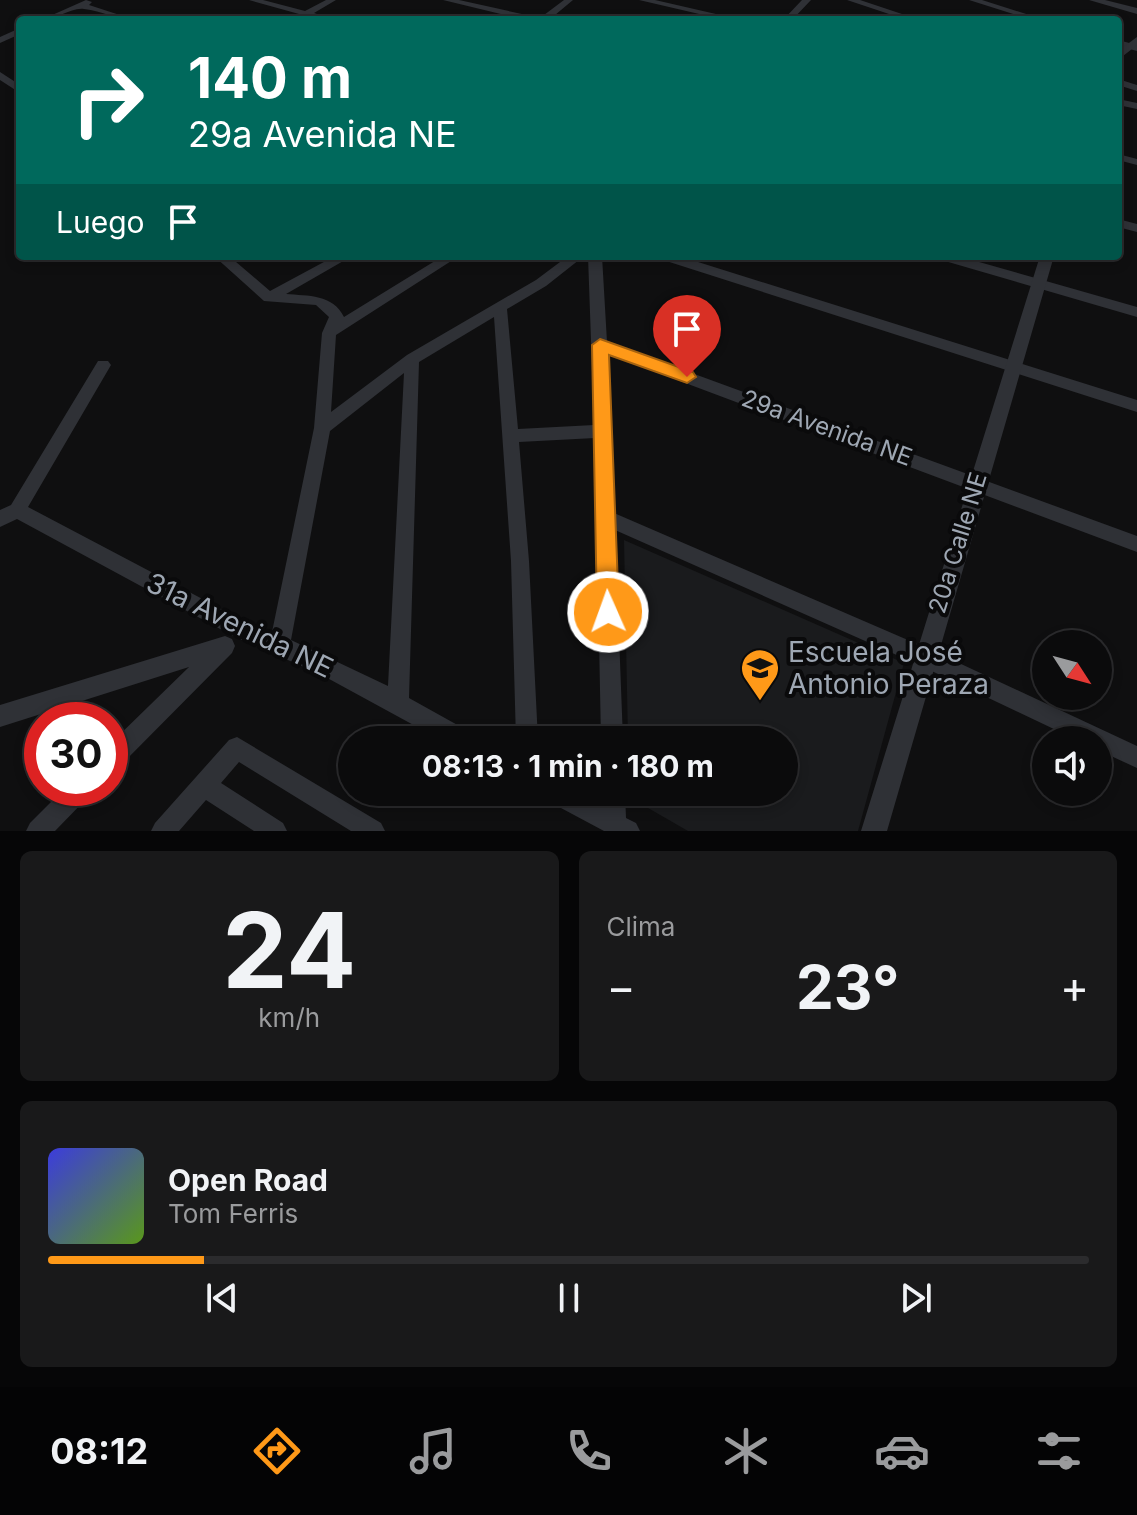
<!DOCTYPE html>
<html lang="es">
<meta charset="utf-8">
<style>
:root{--surface:#0b0b0c;--page:#19191a;--text:#f1f3f6;--muted:#9a9b9d;--line:#2b2b2d;--accent:#ff9918}
body{margin:0;font-family:Inter,sans-serif;background:var(--page);color:var(--text);height:100vh;display:flex;flex-direction:column;font-size:30px;white-space:nowrap}
*{box-sizing:border-box;margin:0}
p{font-size:26px;color:var(--muted)}
.icon{flex:none;width:44px;height:44px;fill:none;stroke:currentColor;stroke-width:2;stroke-linecap:round;stroke-linejoin:round}
.map{position:relative;height:831px;overflow:hidden}
.details{display:flex;flex-direction:column;gap:20px;padding:20px;background:#060607;flex:1}
.details>*{flex:none}
.hud{position:absolute;left:16px;top:16px;width:1106px;height:244px;border-radius:8px;box-shadow:0 4px 12px #0003,0 0 0 2px var(--line);background:#00695c;color:#fff;overflow:hidden}
.needle{width:52px;rotate:126deg}
.controls{position:absolute;left:1032px;top:630px;display:grid;gap:16px}
.controls a{display:grid;place-items:center;width:80px;height:80px;border-radius:50%;background:var(--surface);box-shadow:0 4px 12px #0003,0 0 0 2px var(--line);font-size:40px}
.speed{position:absolute;left:24px;top:702px;display:flex;gap:16px;font-size:40px;font-weight:700;text-align:center}
.speed>*{display:grid;place-content:center;width:104px;height:104px;border-radius:50%;background:var(--surface);box-shadow:0 4px 12px #0003,0 0 0 2px var(--line);line-height:1}
.speed .limit{border:12px solid #d22;background:#fff;color:#111}
.pin{position:absolute;display:grid;place-items:center;width:68px;height:68px;color:#fff;margin:-82px -34px;border-radius:50% 50% 50% 0;rotate:-45deg;box-shadow:0 0 8px #0007}
.pin .icon{rotate:45deg}
.me{position:absolute;width:88px;margin:-44px;rotate:358deg;stroke-linejoin:round;filter:drop-shadow(0 0 6px #0008)}
.turn{display:flex;align-items:center;gap:28px;height:168px;padding:0 40px;font-size:36px}
.turn .icon{width:104px;height:104px;stroke-width:2.5}
.turn b{display:block;font-size:56px;line-height:68px}
.then{display:flex;align-items:center;height:76px;padding:0 40px;background:#0003;gap:16px;font-size:30px}
.big{font-size:60px;font-weight:700;line-height:1.1}
.details .widget{flex:1;display:flex;flex-direction:column;justify-content:center;gap:12px;min-width:0;padding:0 28px;border-radius:12px;background:var(--page)}
.details .dial{align-items:center;gap:0}
.dial b{font-size:104px;line-height:1}
.song{display:flex;align-items:center;gap:24px}
.cover{width:96px;height:96px;border-radius:12px;background:linear-gradient(135deg,hsl(240 70% 55%),hsl(90 70% 35%))}
.played{height:8px;border-radius:4px;background:linear-gradient(90deg,var(--accent) 15%,var(--line) 15%)}
.keys{display:flex;justify-content:space-around;direction:ltr}
.heat{display:flex;justify-content:space-between;align-items:center;font-size:44px;direction:ltr}
.details .tiles{flex:1;display:grid;gap:20px;grid-template-columns:1fr 1fr}
.widget:last-child{grid-column:span 2}
.trip{position:absolute;left:338px;top:726px;width:460px;height:80px;border-radius:40px;background:var(--surface);box-shadow:0 4px 12px #0003,0 0 0 2px var(--line);font-weight:700;line-height:80px;text-align:center}
.tab-bar{display:flex;height:128px;justify-content:space-around;align-items:center;background:#040405;color:var(--muted)}
.tab-bar .icon{width:56px;height:56px}
.tab-bar .active{color:var(--accent)}
.tab-bar b{font-size:36px;color:var(--text)}
.map>svg:first-child{display:block}
.built{fill:#1a1b1d}
.lines{fill:none;stroke-linecap:round;stroke-linejoin:round}
.minor{fill:#2f3136;fill-rule:evenodd}
.tertiary{fill:#2f3136;fill-rule:evenodd}
.route{fill:#ff9918;stroke:#a66310;stroke-width:2}
.labels{text-anchor:middle;stroke-width:8;stroke-linejoin:round;paint-order:stroke}
.street-label{font-size:24px;fill:#9ea7b3;stroke:#0a0a0b}
.near-street-label{font-size:28px;fill:#9ea7b3;stroke:#0a0a0b}
.near-poi-label{font-size:28px;fill:#9ea7b3;stroke:#0a0a0b;text-anchor:start}
</style>
<div class="map">
<svg width="1137" height="831" viewBox="0 0 1137 831">
<rect width="100%" height="100%" fill="#0f0f10"/>
<path class="built" d="M 624,540 L 904,663 L 858,831 L 688,831 L 629,797 L 629,792 L 784,792 L 784,740 L 628,740 Z"/>
<g class="lines">
<path class="minor" d="M 86,0 L 92,2 L 89,5 L 135,20 C 117,20 102,11 84,9 C 72,7 56,20 41,20 Z
M 249,0 L 263,0 L 305,11 L 326,0 L 336,0 L 314,13 L 335,20 L 307,17 L 302,19 L 299,14 Z
M 443,0 L 459,0 L 540,18 L 564,0 L 573,0 L 549,20 L 526,20 Z
M 639,0 L 655,0 L 742,20 L 725,20 Z
M 802,0 L 811,0 L 792,20 L 783,20 Z
M 847,0 L 860,0 L 920,20 L 907,20 Z
M 969,0 L 982,0 L 1045,20 L 1032,20 Z
M 20,28 L 20,34 L 0,43 L 0,37 Z
M 1118,40 L 1137,45 L 1137,51 L 1118,46 Z
M 0,72 L 20,85 L 20,93 L 0,80 Z
M 1118,79 L 1137,85 L 1137,91 L 1118,85 Z
M 1118,99 L 1137,103 L 1137,109 L 1118,105 Z
M 1118,154 L 1137,159 L 1137,165 L 1118,160 Z
M 1118,219 L 1137,224 L 1137,232 L 1118,227 Z
M 214,256 L 229,256 L 270,291 L 335,256 L 352,256 L 286,294 C 308,296 333,294 344,317 L 443,256 L 459,256 L 336,335 L 331,412 L 407,355 L 536,280 L 568,256 L 584,256 L 546,286 L 507,309 L 518,429 L 594,425 L 588,256 L 602,256 L 607,342 L 1137,536 L 1137,552 L 608,354 L 614,513 L 931,650 L 1137,746 L 1137,768 L 1098,750 L 1098,740 L 1077,740 L 917,664 L 615,530 L 623,740 L 601,740 L 595,438 L 519,442 L 529,561 L 538,740 L 516,740 L 511,561 L 494,317 L 419,362 L 409,698 L 470,732 L 473,740 L 441,740 L 320,674 L 235,637 L 17,519 L 0,527 L 0,510 L 11,505 L 98,361 L 108,361 L 111,365 L 28,507 L 248,623 L 272,632 L 314,428 L 322,333 L 329,317 L 316,305 L 264,301 ZM 404,373 L 388,686 L 291,640 L 330,431 Z
M 658,256 L 679,256 L 1137,400 L 1137,412 L 660,259 Z
M 936,256 L 958,256 L 1137,307 L 1137,317 L 938,259 Z
M 225,636 L 232,639 L 235,646 L 232,653 L 118,768 L 110,771 L 110,744 L 189,667 L 0,727 L 0,705 Z
M 237,737 L 381,823 L 385,831 L 351,831 L 239,762 L 221,783 L 283,823 L 287,831 L 254,831 L 206,800 L 179,831 L 151,831 L 155,823 L 229,740 Z
M 65,788 L 92,788 L 89,796 L 55,831 L 26,831 L 30,823 Z
M 543,792 L 578,792 L 603,805 L 603,792 L 625,792 L 626,818 L 636,823 L 640,831 L 604,831 L 546,800 Z"/>
<path class="tertiary" d="M 1089,0 L 1105,0 L 1137,8 L 1137,14 Z
M 1137,37 L 1137,45 L 1118,60 L 1118,51 Z
M 1040,256 L 1054,256 L 887,831 L 861,831 Z"/>
</g>
<path class="route" d="M 600,339 L 693,372 L 696,377 L 687,383 L 609,355 L 619,612 L 616,620 L 608,623 L 600,620 L 597,612 L 592,345 Z"/>
<defs>
<symbol id="school-pin" viewBox="-11 -11 22 30"><path d="M0 17L-7.5 6A9.5 9.5 0 1 1 7.5 6Z" fill="#ff9918" stroke="#0a0a0b"/><path d="M0-5L7-2L0 1L-7-2ZM-4 1L0 2.5L4 1V4Q0 6-4 4Z" fill="#111"/></symbol>
</defs>
<g fill-rule="evenodd">
<use href="#school-pin" x="738" y="646" width="44" height="60"/>
</g>
<g class="labels">
<g class="street-label">
<text transform="translate(827 428) rotate(20)" y="8">29a Avenida NE</text>
<text transform="translate(958 543) rotate(-73)" y="8">20a Calle NE</text>
</g>
<g class="near-street-label">
<text transform="translate(240 625) rotate(26)" y="10">31a Avenida NE</text>
</g>
<g class="near-poi-label">
<text x="788" y="662">Escuela José<tspan x="788" dy="32">Antonio Peraza</tspan></text>
</g>
</g>
</svg>
<div class="controls">
<a><svg class="needle" viewBox="-14 -14 28 28"><path d="M0-13l5 13h-10z" fill="#e53935"/><path d="M0 13l5-13h-10z" fill="#9a9b9d"/></svg></a>
<a><svg class="icon" aria-label="sound" viewBox="0 0 24 24"><path d="M4 9h4l5-4v14l-5-4H4zM17 9q2 3 0 6"/></svg></a>
</div>
<div class="speed"><div class="limit">30</div></div>
<div class="pin" style="left:687px;top:377px;background:#d93025"><svg class="icon" aria-label="arrive" viewBox="0 0 24 24"><path d="M6 21V4h12l-3 4 3 4H6"/></svg></div>
<svg class="me" style="left:608px;top:612px" viewBox="-20 -20 40 40"><circle r="17" fill="#ff9918" stroke="#fff" stroke-width="3"/><path d="M0-11L8 9 0 5-8 9z" fill="#fff"/></svg>
<div class="trip">08:13 · 1 min · 180 m</div>
<div class="hud">
<div class="turn"><svg class="icon" aria-label="right" viewBox="0 0 24 24"><path d="M7 20v-9h11M14 6l5 5-5 5"/></svg><div><b>140 m</b>29a Avenida NE</div></div>
<div class="then">Luego<svg class="icon" aria-label="arrive" viewBox="0 0 24 24"><path d="M6 21V4h12l-3 4 3 4H6"/></svg></div>
</div>
</div>
<section class="details">
<div class="tiles">
<div class="widget dial"><b>24</b><p>km/h</p></div>
<div class="widget"><p>Clima</p>
<div class="heat"><a>−</a><b class="big">23°</b><a>+</a></div>
</div>
<div class="widget">
<div class="song"><i class="cover"></i><div><b>Open Road</b><p>Tom Ferris</p></div></div>
<div class="played"></div>
<div class="keys"><svg class="icon" aria-label="previous" viewBox="0 0 24 24"><path d="M18 5L8 12l10 7zM5 5v14"/></svg><svg class="icon" aria-label="pause" viewBox="0 0 24 24"><path d="M8 5v14M16 5v14"/></svg><svg class="icon" aria-label="next" viewBox="0 0 24 24"><path d="M6 5l10 7-10 7zM19 5v14"/></svg></div>
</div>
</div>
</section>
<nav class="tab-bar">
<b>08:12</b>
<svg class="icon active" aria-label="directions" viewBox="0 0 24 24"><path d="M12 3l9 9-9 9-9-9zM9 14v-3h6M13 9l2 2-2 2"/></svg>
<svg class="icon" aria-label="music" viewBox="0 0 24 24"><path d="M9 18V5l10-2v13"/><circle cx="6" cy="18" r="3"/><circle cx="16" cy="16" r="3"/></svg>
<svg class="icon" aria-label="phone" viewBox="0 0 24 24"><path d="M5 4h4l2 5-3 2q2 4 5 5l2-3 5 2v4C11 20 4 13 5 4z"/></svg>
<svg class="icon" aria-label="climate" viewBox="0 0 24 24"><path d="M12 3v18M4 7l16 10M4 17L20 7"/></svg>
<svg class="icon" aria-label="car" viewBox="0 0 24 24"><path d="M5 17H2v-5l4-1 3-4h7l3 4 3 1v5h-3M9 17h6M6 11h13"/><circle cx="7" cy="17" r="2"/><circle cx="17" cy="17" r="2"/></svg>
<svg class="icon" aria-label="filters" viewBox="0 0 24 24"><path d="M4 7h16M4 17h16"/><circle cx="9" cy="7" r="2"/><circle cx="15" cy="17" r="2"/></svg>
</nav>
